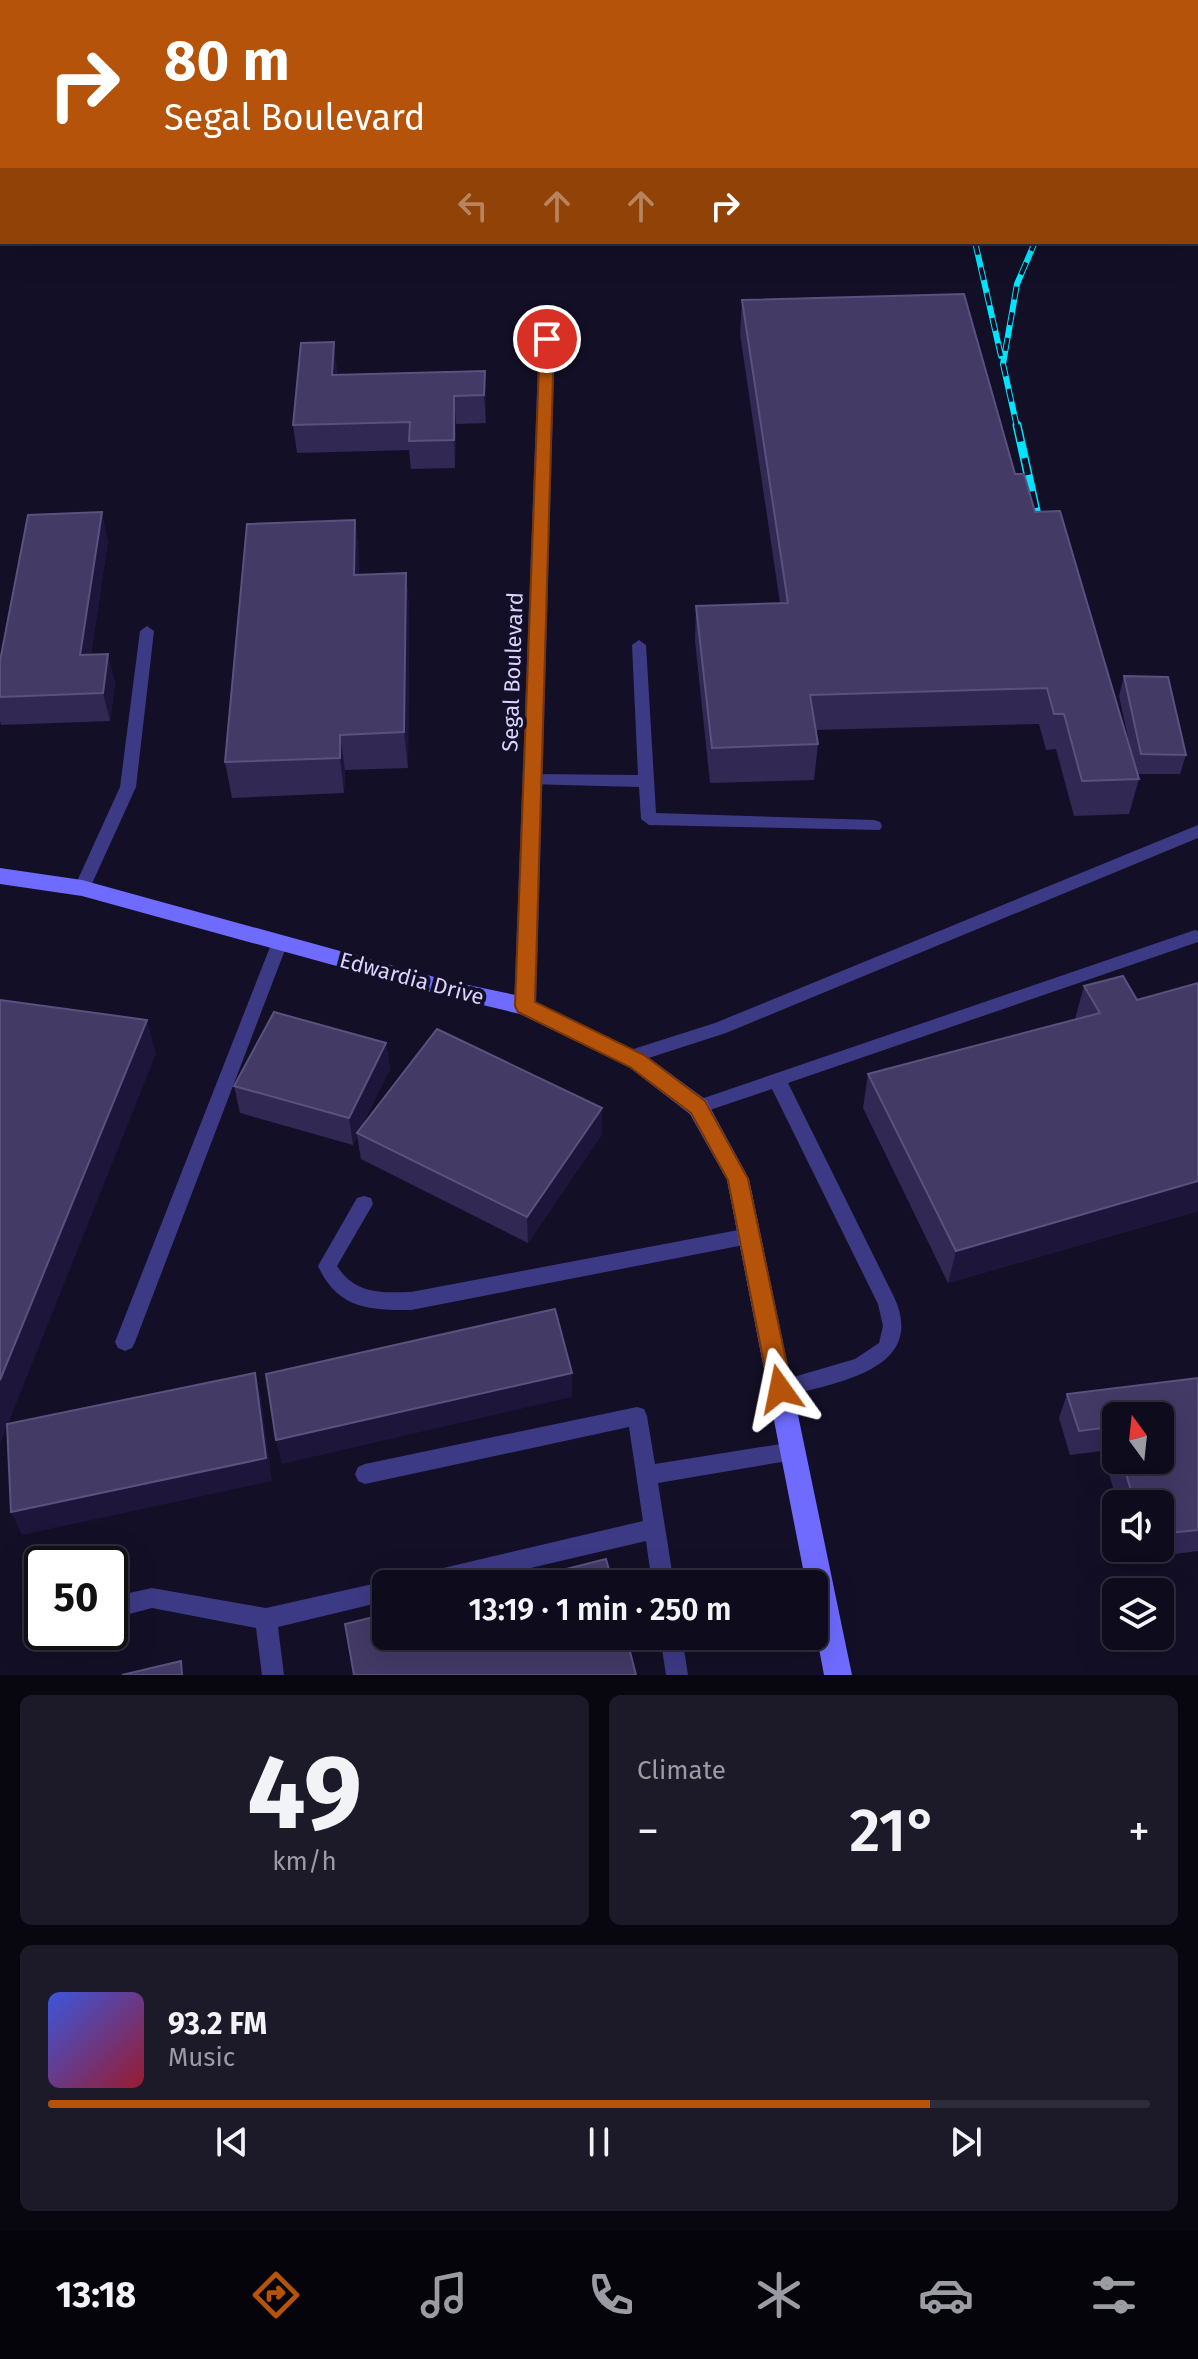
<!DOCTYPE html>
<meta charset="utf-8">
<style>
:root{--surface:#0e0b1c;--page:#1c1929;--text:#f1f3f6;--muted:#9b9ba3;--line:#2e2b3b;--accent:#b45309}
body{margin:0;font-family:"Fira Sans",sans-serif;background:var(--page);color:var(--text);height:100vh;display:flex;flex-direction:column;font-size:30px;white-space:nowrap}
*{box-sizing:border-box;margin:0}
p{font-size:26px;color:var(--muted)}
.icon{flex:none;width:44px;height:44px;fill:none;stroke:currentColor;stroke-width:2;stroke-linecap:round;stroke-linejoin:round}
.map{position:relative;height:1675px;overflow:hidden}
.details{display:flex;flex-direction:column;gap:20px;padding:20px;background:#08060f;flex:1}
.details>*{flex:none}
.hud{position:absolute;left:0px;top:0px;width:1198px;height:244px;box-shadow:0 8px 32px #0002,0 0 0 2px var(--line);background:#b45309;color:#fff;overflow:hidden}
.needle{width:52px;rotate:345deg}
.controls{position:absolute;left:1102px;top:1402px;display:grid;gap:16px}
.controls a{display:grid;place-items:center;width:72px;height:72px;border-radius:12px;background:var(--surface);box-shadow:0 8px 32px #0002,0 0 0 2px var(--line);font-size:40px}
.speed{position:absolute;left:24px;top:1546px;display:flex;gap:16px;font-size:40px;font-weight:700;text-align:center}
.speed>*{display:grid;place-content:center;width:104px;height:104px;border-radius:50%;background:var(--surface);box-shadow:0 8px 32px #0002,0 0 0 2px var(--line);line-height:1}
.speed .limit{border:4px solid #111;border-radius:12px;background:#fff;color:#111}
.pin{position:absolute;display:grid;place-items:center;width:68px;height:68px;color:#fff;margin:-34px;border:4px solid #fff;border-radius:50%;box-shadow:0 2px 8px #0007}
.me{position:absolute;width:88px;margin:-44px;rotate:348deg;stroke-linejoin:round;filter:drop-shadow(0 0 6px #0008)}
.turn{display:flex;align-items:center;gap:28px;height:168px;padding:0 32px;font-size:36px}
.turn .icon{width:104px;height:104px;stroke-width:2.5}
.turn b{display:block;font-size:56px;line-height:68px}
.lanes{display:flex;align-items:center;height:76px;padding:0 32px;background:#0003;justify-content:center;gap:40px;direction:ltr}
.lanes .off{opacity:.35}
.big{font-size:60px;font-weight:600;line-height:1.1}
.details .tile{flex:1;display:flex;flex-direction:column;justify-content:center;gap:12px;min-width:0;padding:0 28px;border-radius:12px;background:var(--page)}
.details .dial{align-items:center;gap:0}
.dial b{font-size:104px;line-height:1}
.song{display:flex;align-items:center;gap:24px}
.cover{width:96px;height:96px;border-radius:12px;background:linear-gradient(135deg,hsl(230 70% 55%),hsl(350 70% 35%))}
.played{height:8px;border-radius:4px;background:linear-gradient(90deg,var(--accent) 80%,var(--line) 80%)}
.keys{display:flex;justify-content:space-around;direction:ltr}
.heat{display:flex;justify-content:space-between;align-items:center;font-size:44px;direction:ltr}
.details .tiles{flex:1;display:grid;gap:20px;grid-template-columns:1fr 1fr}
.tile:last-child{grid-column:span 2}
.trip{position:absolute;left:372px;top:1570px;width:456px;height:80px;border-radius:12px;background:var(--surface);box-shadow:0 8px 32px #0002,0 0 0 2px var(--line);font-weight:600;line-height:80px;text-align:center}
.tab-bar{display:flex;height:128px;justify-content:space-around;align-items:center;background:#06040b;color:var(--muted)}
.tab-bar .icon{width:56px;height:56px}
.tab-bar .active{color:var(--accent)}
.tab-bar b{font-size:36px;color:var(--text)}
.map>svg:first-child{display:block}
.green{fill:#12302f}
.lines{fill:none;stroke-linecap:round;stroke-linejoin:round}
.lane{fill:#3d3a85;fill-rule:evenodd}
.street{fill:#3d3a85;fill-rule:evenodd}
.secondary{fill:#6f6bff;fill-rule:evenodd}
.rail-far1-casing{stroke:#00e5ff;stroke-width:6}
.rail-casing{stroke:#00e5ff;stroke-width:9}
.rail-far1{stroke:#130f26;stroke-width:4;stroke-dasharray:13;stroke-linecap:butt}
.rail{stroke:#130f26;stroke-width:6;stroke-dasharray:17;stroke-linecap:butt}
.wall{fill:#312854;fill-rule:evenodd}
.shaded-wall{fill:#1d163a}
.building{fill:#433a66;stroke:#5a527e;stroke-width:2}
.route{fill:#b45309;stroke:#753606;stroke-width:2}
.labels{text-anchor:middle;stroke-width:8;stroke-linejoin:round;paint-order:stroke}
.street-label{font-size:22px;fill:#d9d4ff;stroke:#130f26}
</style>
<div class="map">
<svg width="1198" height="1675" viewBox="0 0 1198 1675">
<rect width="100%" height="100%" fill="#130f26"/>
<path class="green" d="M 671,0 L 1198,0 L 1198,83 L 1196,2 Z"/>
<g class="lines">
<path class="lane" d="M 147,626 L 154,631 L 136,787 L 90,888 L 88,892 L 76,892 L 74,888 L 120,787 L 140,631 Z
M 639,640 L 646,645 L 656,813 L 874,820 L 880,822 L 882,826 L 880,830 L 649,825 L 641,819 L 639,787 L 527,784 L 525,780 L 533,774 L 638,775 L 632,645 Z
M 1198,825 L 1198,838 L 726,1033 L 630,1064 L 624,1062 L 621,1057 L 624,1052 L 715,1023 Z
M 1195,930 L 1198,931 L 1198,942 L 788,1083 L 894,1297 C 929,1372 831,1383 780,1398 L 773,1395 L 770,1389 L 773,1383 L 855,1359 L 879,1343 L 883,1326 L 878,1304 L 772,1089 L 698,1114 L 692,1112 L 689,1107 L 692,1102 Z
M 280,936 L 286,937 L 288,942 L 135,1342 L 132,1348 L 125,1351 L 118,1348 L 115,1342 L 272,942 L 274,937 Z
M 364,1196 L 371,1198 L 373,1204 L 337,1266 C 355,1294 380,1293 411,1292 L 749,1228 L 756,1230 L 758,1236 L 756,1242 L 749,1244 L 411,1310 C 368,1310 338,1309 318,1266 L 357,1198 Z
M 637,1407 L 644,1409 L 647,1416 L 655,1464 L 793,1442 L 800,1444 L 803,1451 L 800,1458 L 793,1460 L 658,1483 L 674,1584 L 652,1584 L 646,1541 L 462,1584 L 407,1584 L 411,1577 L 418,1574 L 643,1521 L 629,1427 L 365,1484 L 358,1481 L 355,1474 L 358,1467 L 365,1464 Z
M 386,1581 L 394,1584 L 386,1584 L 386,1601 L 278,1627 L 284,1675 L 262,1675 L 256,1628 L 152,1608 L 110,1619 L 110,1597 L 152,1588 L 266,1608 Z
M 660,1636 L 682,1636 L 688,1675 L 666,1675 Z"/>
<path class="street" d="M 0,5 L 2,5 L 2,13 L 0,13 Z
M 547,334 L 555,339 L 536,1006 L 533,1012 L 525,1015 L 517,1012 L 514,1006 L 539,339 Z"/>
<path class="secondary" d="M 0,868 L 82,880 L 449,981 L 525,997 L 645,1055 L 706,1100 L 749,1179 L 852,1675 L 824,1675 L 814,1622 L 814,1584 L 806,1584 L 727,1180 L 690,1114 L 629,1067 L 520,1014 L 449,997 L 82,896 L 0,884 Z"/>
<defs>
<path id="rail-far1" d="M 975,242 L 1001,356
M 1017,427 L 1003,364 L 1017,284 L 1035,242"/>
<path id="rail" d="M 1017,425 L 1041,533"/>
</defs>
<use href="#rail-far1" class="rail-far1-casing"/>
<use href="#rail" class="rail-casing"/>
<use href="#rail-far1" class="rail-far1"/>
<use href="#rail" class="rail"/>
</g>
<path class="wall" d="M 742,300 L 1015,474 L 1035,512 L 1132,756 L 1119,696 L 1124,676 L 1186,755 L 1180,774 L 1137,774 L 1139,779 L 1129,814 L 1074,816 L 1056,749 L 1046,750 L 1039,724 L 816,730 L 818,744 L 814,780 L 710,783 L 695,641 L 696,606 L 780,603 L 740,334 Z
M 337,369 L 337,375 L 485,371 L 486,423 L 456,424 L 455,468 L 411,469 L 409,450 L 297,453 L 293,425 Z
M 355,520 L 359,555 L 359,575 L 406,573 L 409,608 L 408,768 L 345,770 L 344,793 L 232,798 L 225,762 Z
M 108,540 L 91,654 L 115,682 L 110,721 L 1,725 L 0,721 L 0,661 Z
M 1198,983 L 1198,1211 L 948,1283 L 863,1108 L 868,1074 L 1075,1019 L 1084,986 L 1137,1000 Z
M 386,1043 L 390,1069 L 362,1125 L 602,1134 L 528,1243 L 361,1159 L 357,1136 L 353,1145 L 240,1113 L 234,1086 Z
M 1198,1378 L 1198,1551 L 1135,1559 L 1132,1548 L 1160,1548 L 1160,1504 L 1118,1504 L 1102,1451 L 1070,1455 L 1059,1418 L 1067,1394 ZM 1116,1416 L 1160,1460 L 1116,1460 Z"/>
<path class="shaded-wall" d="M 0,148 L 2,148 L 2,175 L 0,175 Z
M 334,342 L 337,369 L 335,402 L 332,375 Z
M 485,371 L 486,399 L 486,423 L 484,395 Z
M 454,396 L 456,424 L 455,468 L 454,440 Z
M 102,512 L 108,540 L 87,683 L 80,655 Z
M 355,520 L 359,555 L 358,610 L 354,575 Z
M 406,573 L 409,608 L 408,768 L 404,732 Z
M 108,654 L 115,682 L 110,721 L 103,693 Z
M 340,735 L 345,770 L 344,793 L 340,758 Z
M 147,1020 L 156,1054 L 0,1444 L 0,1380 Z
M 386,1043 L 390,1069 L 358,1133 L 357,1133 L 357,1136 L 353,1145 L 349,1118 Z
M 602,1108 L 602,1134 L 528,1243 L 527,1217 Z
M 1198,1181 L 1198,1211 L 948,1283 L 956,1251 Z
M 255,1373 L 261,1397 L 272,1481 L 22,1535 L 11,1512 Z
M 572,1373 L 572,1397 L 282,1464 L 276,1440 Z"/>
<path class="building" d="M 193,0 L 284,0 L 286,2 L 195,2 Z
M 532,0 L 617,0 L 618,2 L 514,2 Z
M 0,54 L 2,54 L 2,148 L 0,148 Z
M 964,294 L 1015,474 L 1024,474 L 1035,512 L 1060,511 L 1139,779 L 1082,781 L 1064,714 L 1054,714 L 1047,688 L 810,695 L 818,744 L 712,748 L 696,606 L 788,603 L 742,300 Z
M 334,342 L 332,375 L 485,371 L 484,395 L 454,396 L 454,440 L 409,441 L 410,422 L 293,425 L 301,343 Z
M 102,512 L 80,655 L 108,654 L 103,693 L 0,697 L 0,661 L 28,515 Z
M 355,520 L 354,575 L 406,573 L 404,732 L 340,735 L 340,758 L 225,762 L 247,524 Z
M 1124,676 L 1168,677 L 1186,755 L 1141,754 Z
M 1123,976 L 1137,1000 L 1198,983 L 1198,1181 L 956,1251 L 868,1074 L 1100,1013 L 1084,986 Z
M 0,1000 L 147,1020 L 0,1380 Z
M 274,1012 L 386,1043 L 349,1118 L 234,1086 Z
M 437,1029 L 602,1108 L 527,1217 L 357,1133 Z
M 555,1309 L 572,1373 L 276,1440 L 266,1374 Z
M 255,1373 L 266,1458 L 11,1512 L 7,1424 Z
M 1198,1378 L 1198,1530 L 1160,1534 L 1160,1504 L 1135,1504 L 1122,1460 L 1160,1460 L 1160,1416 L 1116,1416 L 1116,1442 L 1111,1427 L 1079,1431 L 1067,1394 Z
M 606,1559 L 613,1584 L 507,1584 Z
M 386,1614 L 386,1636 L 626,1636 L 636,1675 L 354,1675 L 345,1624 Z
M 181,1661 L 182,1675 L 122,1675 Z"/>
<path class="route" d="M 547,335 L 554,339 L 535,1002 L 644,1055 L 705,1101 L 748,1179 L 792,1389 L 788,1396 L 780,1399 L 772,1396 L 769,1389 L 728,1180 L 691,1113 L 630,1067 L 518,1012 L 515,1006 L 540,339 Z"/>
<g class="labels">
<g class="street-label">
<text transform="translate(512 672) rotate(-88)" y="8">Segal Boulevard</text>
<text transform="translate(412 978) rotate(15)" y="8">Edwardia Drive</text>
</g>
</g>
</svg>
<div class="controls">
<a><svg class="needle" viewBox="-14 -14 28 28"><path d="M0-13l5 13h-10z" fill="#e53935"/><path d="M0 13l5-13h-10z" fill="#9b9ba3"/></svg></a>
<a><svg class="icon" aria-label="sound" viewBox="0 0 24 24"><path d="M4 9h4l5-4v14l-5-4H4zM17 9q2 3 0 6"/></svg></a>
<a><svg class="icon" aria-label="layers" viewBox="0 0 24 24"><path d="M12 4l9 5-9 5-9-5zM3 14l9 5 9-5"/></svg></a>
</div>
<div class="speed"><div class="limit">50</div></div>
<div class="pin" style="left:547px;top:339px;background:#d93025"><svg class="icon" aria-label="arrive" viewBox="0 0 24 24"><path d="M6 21V4h12l-3 4 3 4H6"/></svg></div>
<svg class="me" style="left:780px;top:1389px" viewBox="-20 -20 40 40"><path d="M0-17L14 15 0 8-14 15z" fill="#b45309" stroke="#fff" stroke-width="4"/></svg>
<div class="trip">13:19 · 1 min · 250 m</div>
<div class="hud">
<div class="turn"><svg class="icon" aria-label="right" viewBox="0 0 24 24"><path d="M7 20v-9h11M14 6l5 5-5 5"/></svg><div><b>80 m</b>Segal Boulevard</div></div>
<div class="lanes"><svg class="icon off" aria-label="left" viewBox="0 0 24 24"><path d="M17 20v-9H6M10 6l-5 5 5 5"/></svg><svg class="icon off" aria-label="ahead" viewBox="0 0 24 24"><path d="M12 20V5M6 11l6-6 6 6"/></svg><svg class="icon off" aria-label="ahead" viewBox="0 0 24 24"><path d="M12 20V5M6 11l6-6 6 6"/></svg><svg class="icon" aria-label="right" viewBox="0 0 24 24"><path d="M7 20v-9h11M14 6l5 5-5 5"/></svg></div>
</div>
</div>
<section class="details">
<div class="tiles">
<div class="tile dial"><b>49</b><p>km/h</p></div>
<div class="tile"><p>Climate</p>
<div class="heat"><a>−</a><b class="big">21°</b><a>+</a></div>
</div>
<div class="tile">
<div class="song"><i class="cover"></i><div><b>93.2 FM</b><p>Music</p></div></div>
<div class="played"></div>
<div class="keys"><svg class="icon" aria-label="previous" viewBox="0 0 24 24"><path d="M18 5L8 12l10 7zM5 5v14"/></svg><svg class="icon" aria-label="pause" viewBox="0 0 24 24"><path d="M8 5v14M16 5v14"/></svg><svg class="icon" aria-label="next" viewBox="0 0 24 24"><path d="M6 5l10 7-10 7zM19 5v14"/></svg></div>
</div>
</div>
</section>
<nav class="tab-bar">
<b>13:18</b>
<svg class="icon active" aria-label="directions" viewBox="0 0 24 24"><path d="M12 3l9 9-9 9-9-9zM9 14v-3h6M13 9l2 2-2 2"/></svg>
<svg class="icon" aria-label="music" viewBox="0 0 24 24"><path d="M9 18V5l10-2v13"/><circle cx="6" cy="18" r="3"/><circle cx="16" cy="16" r="3"/></svg>
<svg class="icon" aria-label="phone" viewBox="0 0 24 24"><path d="M5 4h4l2 5-3 2q2 4 5 5l2-3 5 2v4C11 20 4 13 5 4z"/></svg>
<svg class="icon" aria-label="climate" viewBox="0 0 24 24"><path d="M12 3v18M4 7l16 10M4 17L20 7"/></svg>
<svg class="icon" aria-label="car" viewBox="0 0 24 24"><path d="M5 17H2v-5l4-1 3-4h7l3 4 3 1v5h-3M9 17h6M6 11h13"/><circle cx="7" cy="17" r="2"/><circle cx="17" cy="17" r="2"/></svg>
<svg class="icon" aria-label="filters" viewBox="0 0 24 24"><path d="M4 7h16M4 17h16"/><circle cx="9" cy="7" r="2"/><circle cx="15" cy="17" r="2"/></svg>
</nav>
